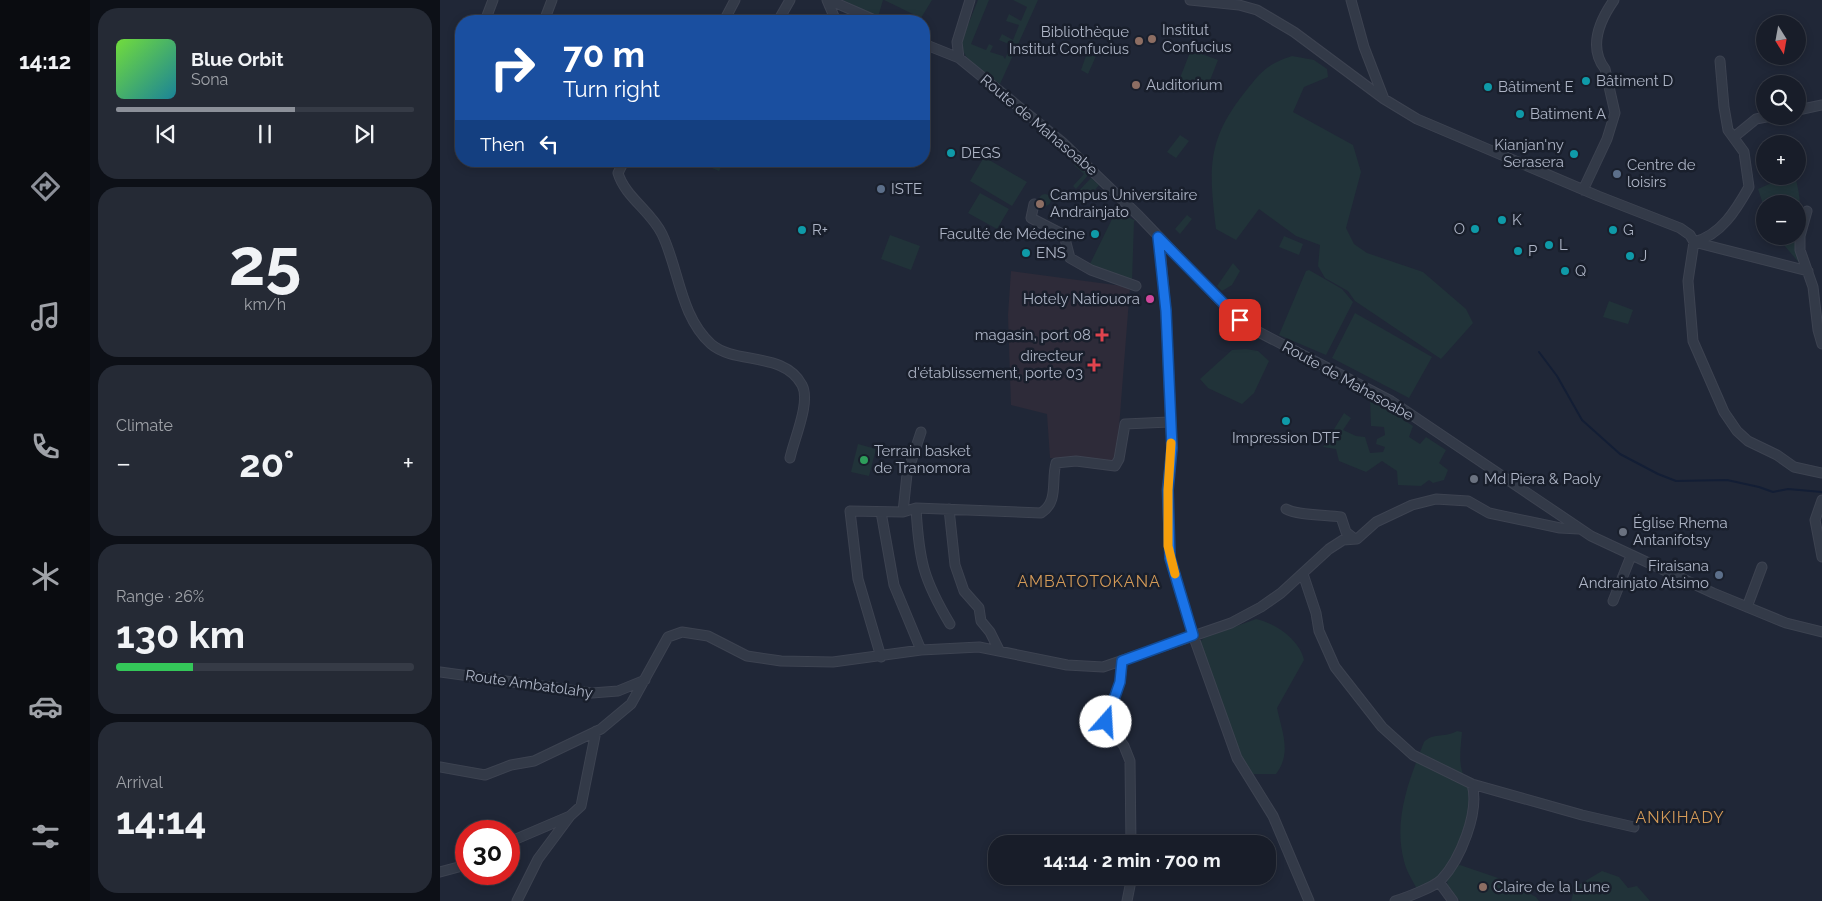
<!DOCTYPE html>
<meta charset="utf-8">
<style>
:root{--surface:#181d29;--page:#252a35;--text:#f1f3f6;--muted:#9fa2a8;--line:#363b46;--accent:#8c9099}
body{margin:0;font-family:Raleway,sans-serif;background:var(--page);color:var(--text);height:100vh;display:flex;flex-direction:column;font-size:19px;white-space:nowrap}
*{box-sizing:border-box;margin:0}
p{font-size:16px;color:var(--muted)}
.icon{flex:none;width:28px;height:28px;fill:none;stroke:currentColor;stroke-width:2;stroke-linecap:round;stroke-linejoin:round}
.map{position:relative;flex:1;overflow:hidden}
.drawer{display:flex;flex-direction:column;gap:8px;padding:8px;background:#0d1017;width:350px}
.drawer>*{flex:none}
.banner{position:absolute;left:15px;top:15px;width:475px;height:152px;border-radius:20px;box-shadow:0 2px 8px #0003,0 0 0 1px var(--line);background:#1a4fa0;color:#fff;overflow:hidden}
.needle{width:32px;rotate:169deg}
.buttons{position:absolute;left:1316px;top:15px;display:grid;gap:10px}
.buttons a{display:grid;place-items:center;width:50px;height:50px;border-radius:50%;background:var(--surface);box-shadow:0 2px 8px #0003,0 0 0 1px var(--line);font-size:25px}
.speed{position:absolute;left:15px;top:820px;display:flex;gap:10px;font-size:25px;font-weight:700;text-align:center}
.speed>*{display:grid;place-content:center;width:65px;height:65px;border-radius:50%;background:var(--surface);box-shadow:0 2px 8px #0003,0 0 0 1px var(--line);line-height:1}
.speed .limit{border:8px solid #d22;background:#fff;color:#111}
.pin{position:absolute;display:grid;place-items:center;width:42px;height:42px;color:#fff;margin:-21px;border-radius:10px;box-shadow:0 2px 8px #0006}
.me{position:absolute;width:55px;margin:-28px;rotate:19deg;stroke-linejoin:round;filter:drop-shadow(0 0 4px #0008)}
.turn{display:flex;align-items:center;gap:18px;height:105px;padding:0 25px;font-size:22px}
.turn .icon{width:65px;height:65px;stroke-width:2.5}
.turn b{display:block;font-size:35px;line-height:42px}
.then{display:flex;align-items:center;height:48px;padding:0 25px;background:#0003;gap:10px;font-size:19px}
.big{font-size:38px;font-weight:700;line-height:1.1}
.drawer .tile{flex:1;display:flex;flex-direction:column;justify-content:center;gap:8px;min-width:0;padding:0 18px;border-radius:20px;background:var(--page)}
.drawer .dial{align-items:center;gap:0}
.dial b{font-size:65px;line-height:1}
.song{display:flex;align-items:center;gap:15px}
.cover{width:60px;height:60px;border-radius:8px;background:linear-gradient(135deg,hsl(100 70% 55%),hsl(190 70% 35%))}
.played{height:5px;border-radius:2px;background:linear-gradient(90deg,var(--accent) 60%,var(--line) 60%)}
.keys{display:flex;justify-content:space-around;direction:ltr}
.heat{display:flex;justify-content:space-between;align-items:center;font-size:28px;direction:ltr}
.charge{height:8px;border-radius:4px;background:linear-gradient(90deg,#34c759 26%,var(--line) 0)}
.trip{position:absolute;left:548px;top:835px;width:288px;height:50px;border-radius:20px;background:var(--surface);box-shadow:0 2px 8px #0003,0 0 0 1px var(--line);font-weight:700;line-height:50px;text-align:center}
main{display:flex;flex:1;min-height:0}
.tabs{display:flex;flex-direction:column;width:90px;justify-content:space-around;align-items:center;background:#0a0c10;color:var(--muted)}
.tabs .icon{width:35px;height:35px}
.tabs .selected{color:var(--accent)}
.tabs b{font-size:22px;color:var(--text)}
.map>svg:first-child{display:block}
.medical{fill:#2e2b39}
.green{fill:#213339}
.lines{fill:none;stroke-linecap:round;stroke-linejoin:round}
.stream{stroke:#131e35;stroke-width:2}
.minor-casing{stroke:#3d4351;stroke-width:11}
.minor{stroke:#333a48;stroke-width:9}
.route-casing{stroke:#114b97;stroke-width:12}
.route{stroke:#1a73e8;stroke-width:9}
.slow{stroke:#f59e0b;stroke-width:9}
.education-dot{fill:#8d6e63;stroke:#191f2c;stroke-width:2}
.culture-dot{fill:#0f9aa8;stroke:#191f2c;stroke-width:2}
.service-dot{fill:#5c6f8a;stroke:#191f2c;stroke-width:2}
.hotel-dot{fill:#d1479c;stroke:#191f2c;stroke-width:2}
.health-dot{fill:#e0444e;stroke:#191f2c;stroke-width:2}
.leisure-dot{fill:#2e9e5b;stroke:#191f2c;stroke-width:2}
.worship-dot{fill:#6b7280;stroke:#191f2c;stroke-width:2}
.labels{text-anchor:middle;stroke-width:5;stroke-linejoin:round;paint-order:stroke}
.poi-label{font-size:15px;fill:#adb4c5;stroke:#191f2c;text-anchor:start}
.street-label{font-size:15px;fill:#adb4c5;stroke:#191f2c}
.neighbourhood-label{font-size:16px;letter-spacing:1px;fill:#d59b58;stroke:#191f2c}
</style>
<main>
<nav class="tabs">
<b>14:12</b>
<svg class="icon selected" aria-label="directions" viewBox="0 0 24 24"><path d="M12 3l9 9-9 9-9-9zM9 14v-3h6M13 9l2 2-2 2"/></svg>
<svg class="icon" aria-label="music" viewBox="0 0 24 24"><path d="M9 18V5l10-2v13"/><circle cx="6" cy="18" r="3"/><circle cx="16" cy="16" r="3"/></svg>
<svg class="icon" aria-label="phone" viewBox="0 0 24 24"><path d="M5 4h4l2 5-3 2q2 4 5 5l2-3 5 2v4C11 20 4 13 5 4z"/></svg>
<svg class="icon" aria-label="climate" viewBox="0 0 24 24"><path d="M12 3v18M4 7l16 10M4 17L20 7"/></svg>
<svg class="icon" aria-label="car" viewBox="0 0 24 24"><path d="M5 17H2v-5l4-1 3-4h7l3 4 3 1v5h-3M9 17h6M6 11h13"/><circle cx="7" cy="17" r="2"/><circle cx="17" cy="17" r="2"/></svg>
<svg class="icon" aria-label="filters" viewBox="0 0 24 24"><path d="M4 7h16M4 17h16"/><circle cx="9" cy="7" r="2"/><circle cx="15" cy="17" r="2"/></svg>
</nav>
<section class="drawer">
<div class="tile">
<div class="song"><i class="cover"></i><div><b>Blue Orbit</b><p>Sona</p></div></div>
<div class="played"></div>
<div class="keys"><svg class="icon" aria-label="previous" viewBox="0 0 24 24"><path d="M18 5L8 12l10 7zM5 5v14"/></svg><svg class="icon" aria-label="pause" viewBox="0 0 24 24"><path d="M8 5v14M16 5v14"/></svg><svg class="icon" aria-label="next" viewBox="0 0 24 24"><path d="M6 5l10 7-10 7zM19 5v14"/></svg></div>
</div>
<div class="tile dial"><b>25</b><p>km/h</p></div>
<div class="tile"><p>Climate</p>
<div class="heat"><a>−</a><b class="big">20°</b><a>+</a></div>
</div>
<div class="tile"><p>Range · 26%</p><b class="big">130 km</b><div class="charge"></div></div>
<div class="tile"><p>Arrival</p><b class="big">14:14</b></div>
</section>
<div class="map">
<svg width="1382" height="901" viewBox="0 0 1382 901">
<rect width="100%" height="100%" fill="#202737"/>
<path class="medical" d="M 571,271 L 690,287 L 677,453 L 673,463 L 610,458 L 607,414 L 571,405 L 568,315 Z"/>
<path class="green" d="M 403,0 L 443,0 L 438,17 Z
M 444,0 L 492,0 L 481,18 Z
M 538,0 L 549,0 L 531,44 L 546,50 L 549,44 L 553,46 L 550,52 L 563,56 L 565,59 L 571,45 L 559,40 L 562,34 L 573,40 L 579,25 L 566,21 L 569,14 L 581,21 L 587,7 L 573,0 L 598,0 L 560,84 C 546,73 522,62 521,42 Z
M 751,50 L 778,60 L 765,93 L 738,83 Z
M 646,56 L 656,56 L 648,74 L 641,70 Z
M 852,56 L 874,60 L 887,69 L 888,77 L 864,87 L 853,112 L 913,145 L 921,172 L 906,228 L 914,244 L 927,253 L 983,272 L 1026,309 L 1033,323 L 1001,359 L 915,301 L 908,291 L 885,278 L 878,266 L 880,245 L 856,236 L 819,209 L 796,240 L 776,229 C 769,170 766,141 805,92 C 821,72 827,64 852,56 Z
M 740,135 L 749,141 L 736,158 L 727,152 Z
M 544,157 L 587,182 L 572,206 L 530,181 Z
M 256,161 L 284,161 L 279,171 Z
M 637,161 L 650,173 L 636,189 L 633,186 L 644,174 L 634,165 Z
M 1347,176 L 1355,176 C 1359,190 1362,207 1358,221 L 1358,204 L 1325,204 L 1325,210 L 1318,189 Z
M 651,178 L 659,185 L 643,205 L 633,197 Z
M 540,193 L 569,209 L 557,229 L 528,213 Z
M599 200a6 6 0 1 1 12 0a6 6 0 1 1-12 0Z
M 676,211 L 696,221 L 694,221 L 692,282 L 649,266 Z
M 747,215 L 752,219 L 740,234 L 735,229 Z
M 450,235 L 480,246 L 471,270 L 441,259 Z
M 844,236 L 863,244 L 859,255 L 839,247 Z
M 1341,236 L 1356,236 L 1361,265 L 1344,245 Z
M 793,263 L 800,271 L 792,285 L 782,291 L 777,286 Z
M 869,270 L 902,289 L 913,302 L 886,355 L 839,335 L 866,271 Z
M 1169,301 L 1193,310 L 1188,324 L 1163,317 Z
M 915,313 L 992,357 L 969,398 L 892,358 Z
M 806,349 L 818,351 L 829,361 L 814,393 L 802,404 L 768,388 L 760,379 L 792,350 Z
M 930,398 L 973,426 L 969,437 L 980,444 L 986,437 L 1006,450 L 999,463 L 1008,470 L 1004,480 L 993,483 L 989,480 L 981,486 L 958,485 L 957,471 L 942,461 L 926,472 L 899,461 L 896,449 L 883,447 L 904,413 L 911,418 L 903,430 L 916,436 L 925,437 L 930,453 L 943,452 L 945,447 L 936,444 L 937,439 L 945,435 L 944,427 L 931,426 Z
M 418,444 L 436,449 L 429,476 L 411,472 Z
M 816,619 C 835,623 860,640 864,660 L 837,708 C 842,732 852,753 836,774 L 811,774 L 803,763 L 759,643 L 764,638 Z
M 1017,731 L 1022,732 C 1021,747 1016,771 1029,782 L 1034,806 L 1012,860 L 997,878 L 977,889 C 972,880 966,870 964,861 C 953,820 969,780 984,742 C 994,732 1005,738 1017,731 Z
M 1020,865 L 1061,879 L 1096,897 L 1099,901 L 1020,901 C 1007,885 1002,885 1014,866 Z
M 1162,871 L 1179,877 L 1188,888 L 1197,886 L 1210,901 L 1131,901 L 1135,887 Z"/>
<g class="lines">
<path class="stream" d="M 1099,352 L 1117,376 L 1142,420 L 1180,454 L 1218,474 L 1236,481 L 1287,480 L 1319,487 L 1333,492 L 1348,489 L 1382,492"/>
<defs>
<path id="minor" d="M 387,0 L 396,21
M 389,0 L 437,21
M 750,0 L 799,5 L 817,10 L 854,32 L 944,99 L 977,119 L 1158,196 L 1240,228 L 1250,235 L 1254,242 L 1368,271
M 911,0 L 924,47 L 944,99
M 45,21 L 53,0
M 104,21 L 112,0
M 284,21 L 295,0
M 338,21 L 350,0
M 484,44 L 519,58 L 622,142 L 699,216 L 790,311 L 811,328 L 951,401 L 1151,536 L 1273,593 L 1346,623 L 1382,632
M 519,58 L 517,42 L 530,0
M 1280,61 L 1284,107 L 1288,130 L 1304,152 L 1309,187 C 1296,210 1281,235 1254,242 L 1248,281 L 1253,341 L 1284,412 L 1297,431 L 1308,441 L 1337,455 L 1354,467 L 1382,473
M 1358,110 L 1382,105
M 1294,137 L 1316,119 L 1331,116
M 184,161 L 178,173 C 185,197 211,211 222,234 C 239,269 240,316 271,344 C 295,365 344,351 362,385 C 371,402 354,439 350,458
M 1143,190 L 1167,139 L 1175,113 L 1165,69 C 1148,47 1160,20 1174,0
M 594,204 L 591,218 L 624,235 L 630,258 L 651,270 L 696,286
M 1367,211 L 1360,236 L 1360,250 L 1373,287 L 1378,330 L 1382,344
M 719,237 L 726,311 L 732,448 L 727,490 L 730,558 L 753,635 L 797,758 L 833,816 L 869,901
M 1382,500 L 1375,520 L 1382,557
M 476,508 C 479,560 483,579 510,624
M 509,509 L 515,565 L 524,591 L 539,608 L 541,621 L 550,632 L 559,650
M 846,509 C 856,515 886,515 901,517 L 906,532 L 915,539
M 441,512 L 454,585 L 481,650
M 463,512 L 467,474 L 481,432
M 863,574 L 876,613 L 879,631 L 895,667 L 942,727 L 973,755 L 1032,784 L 1142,815 L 1194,827
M 1173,601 L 1191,556
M 1307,607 L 1322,567
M 441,657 L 418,579 L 410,511 L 463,512 L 476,508 L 601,513 C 619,502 611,480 616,463 L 636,461 L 675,466 L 679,459 L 685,424 L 729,422
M 682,661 L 680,682 L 666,722 L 684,746 L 690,761 L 691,844
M 0,672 L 152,693 L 178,691 L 205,680
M 0,767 L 45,775 L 71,765 L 94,761 L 161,729 L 191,704 L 228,637 L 242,632 L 268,636 L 307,656 L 341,661 L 393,662 L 481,650 L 539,647 L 627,665 L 663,667 L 791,623 L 821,607 L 841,593 L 889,549 L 903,540 L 917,539 L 936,522 L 972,505 L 996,499 L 1028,501 L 1049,513 L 1120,528 L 1139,529
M 69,842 L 130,816
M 0,872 L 26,865
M 999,882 L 1013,901
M 77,901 L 98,859 L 130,816 L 141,806 L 156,731
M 687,901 L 692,876
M 955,901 C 965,898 994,887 1001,880 C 1020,860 1040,812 1032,784"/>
</defs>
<use href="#minor" class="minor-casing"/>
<use href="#minor" class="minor"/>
</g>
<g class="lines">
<defs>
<path id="route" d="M 666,722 L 680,682 L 682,661 L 753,635 L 730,558 L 728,490 L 732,448 L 726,311 L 718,237 L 800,320"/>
</defs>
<use href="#route" class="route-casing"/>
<use href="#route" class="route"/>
<path class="slow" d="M 731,443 L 728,490 L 728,546 L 735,574"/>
</g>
<g class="education-dot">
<circle cx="712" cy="39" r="5"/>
<circle cx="699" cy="41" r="5"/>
<circle cx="696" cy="85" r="5"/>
<circle cx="600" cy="204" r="5"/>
<circle cx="1043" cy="887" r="5"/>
</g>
<g class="culture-dot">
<circle cx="1146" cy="81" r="5"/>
<circle cx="1048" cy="87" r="5"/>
<circle cx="1080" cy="114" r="5"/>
<circle cx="511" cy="153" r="5"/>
<circle cx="1134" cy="154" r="5"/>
<circle cx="1062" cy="220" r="5"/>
<circle cx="1035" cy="229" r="5"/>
<circle cx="362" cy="230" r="5"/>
<circle cx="1173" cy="230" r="5"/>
<circle cx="655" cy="234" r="5"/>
<circle cx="1109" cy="245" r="5"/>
<circle cx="1078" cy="251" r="5"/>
<circle cx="586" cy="253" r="5"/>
<circle cx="1190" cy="256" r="5"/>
<circle cx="1125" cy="271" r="5"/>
<circle cx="846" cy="421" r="5"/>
</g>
<g class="service-dot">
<circle cx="1177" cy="174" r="5"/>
<circle cx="441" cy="189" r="5"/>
<circle cx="1279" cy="575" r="5"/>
</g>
<circle class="hotel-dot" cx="710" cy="299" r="5"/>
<g class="health-dot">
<path d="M659.5 327.5h5v5h5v5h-5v5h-5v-5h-5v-5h5z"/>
<path d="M651.5 357.5h5v5h5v5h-5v5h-5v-5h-5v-5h5z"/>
</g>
<circle class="leisure-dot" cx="424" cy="460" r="5"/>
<g class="worship-dot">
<circle cx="1034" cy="479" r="5"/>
<circle cx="1183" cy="532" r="5"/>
</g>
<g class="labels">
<g class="poi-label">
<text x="722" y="35">Institut<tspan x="722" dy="17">Confucius</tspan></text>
<text x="689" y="37" text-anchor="end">Bibliothèque<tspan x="689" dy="17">Institut Confucius</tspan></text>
<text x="1156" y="86">Bâtiment D</text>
<text x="706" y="90">Auditorium</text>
<text x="1058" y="92">Bâtiment E</text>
<text x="1090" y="119">Batiment A</text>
<text x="1124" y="150" text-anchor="end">Kianjan'ny<tspan x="1124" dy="17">Serasera</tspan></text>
<text x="521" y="158">DEGS</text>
<text x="1187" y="170">Centre de<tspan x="1187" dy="17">loisirs</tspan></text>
<text x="451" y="194">ISTE</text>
<text x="610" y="200">Campus Universitaire<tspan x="610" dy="17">Andrainjato</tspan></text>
<text x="1072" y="225">K</text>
<text x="1025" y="234" text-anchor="end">O</text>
<text x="372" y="235">R+</text>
<text x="1183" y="235">G</text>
<text x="645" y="239" text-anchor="end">Faculté de Médecine</text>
<text x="1119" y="250">L</text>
<text x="1088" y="256">P</text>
<text x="596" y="258">ENS</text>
<text x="1200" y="261">J</text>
<text x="1135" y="276">Q</text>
<text x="700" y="304" text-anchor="end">Hotely Natiouora</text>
<text x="651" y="340" text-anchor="end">magasin, port 08</text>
<text x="643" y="361" text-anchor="end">directeur<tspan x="643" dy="17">d'établissement, porte 03</tspan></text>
<text x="846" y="443" text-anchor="middle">Impression DTF</text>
<text x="434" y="456">Terrain basket<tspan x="434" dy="17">de Tranomora</tspan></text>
<text x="1044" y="484">Md Piera &amp; Paoly</text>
<text x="1193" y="528">Église Rhema<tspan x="1193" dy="17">Antanifotsy</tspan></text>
<text x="1269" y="571" text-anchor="end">Firaisana<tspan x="1269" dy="17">Andrainjato Atsimo</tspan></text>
<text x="1053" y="892">Claire de la Lune</text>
</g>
<g class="street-label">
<text transform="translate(599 125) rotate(40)" y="5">Route de Mahasoabe</text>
<text transform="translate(908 381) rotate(29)" y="5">Route de Mahasoabe</text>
<text transform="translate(89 684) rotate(8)" y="5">Route Ambatolahy</text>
</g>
<g class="neighbourhood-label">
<text x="649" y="587">AMBATOTOKANA</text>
<text x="1240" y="823">ANKIHADY</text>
</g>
</g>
</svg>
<div class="buttons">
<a><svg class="needle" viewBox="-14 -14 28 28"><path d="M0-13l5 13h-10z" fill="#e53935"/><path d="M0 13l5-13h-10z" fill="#9fa2a8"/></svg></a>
<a><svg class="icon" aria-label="search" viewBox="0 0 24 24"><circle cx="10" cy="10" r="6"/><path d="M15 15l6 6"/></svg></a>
<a>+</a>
<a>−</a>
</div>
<div class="speed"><div class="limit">30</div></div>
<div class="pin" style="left:800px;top:320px;background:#d93025"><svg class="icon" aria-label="arrive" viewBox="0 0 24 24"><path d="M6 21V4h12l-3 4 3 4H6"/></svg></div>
<svg class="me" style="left:666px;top:722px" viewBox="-20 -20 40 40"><circle r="19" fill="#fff"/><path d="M0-13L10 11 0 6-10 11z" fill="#1a73e8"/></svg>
<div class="trip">14:14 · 2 min · 700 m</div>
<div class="banner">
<div class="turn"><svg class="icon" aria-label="right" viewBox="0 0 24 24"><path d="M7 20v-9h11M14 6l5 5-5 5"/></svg><div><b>70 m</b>Turn right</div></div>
<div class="then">Then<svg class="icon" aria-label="left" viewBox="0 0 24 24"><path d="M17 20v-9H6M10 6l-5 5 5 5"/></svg></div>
</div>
</div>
</main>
